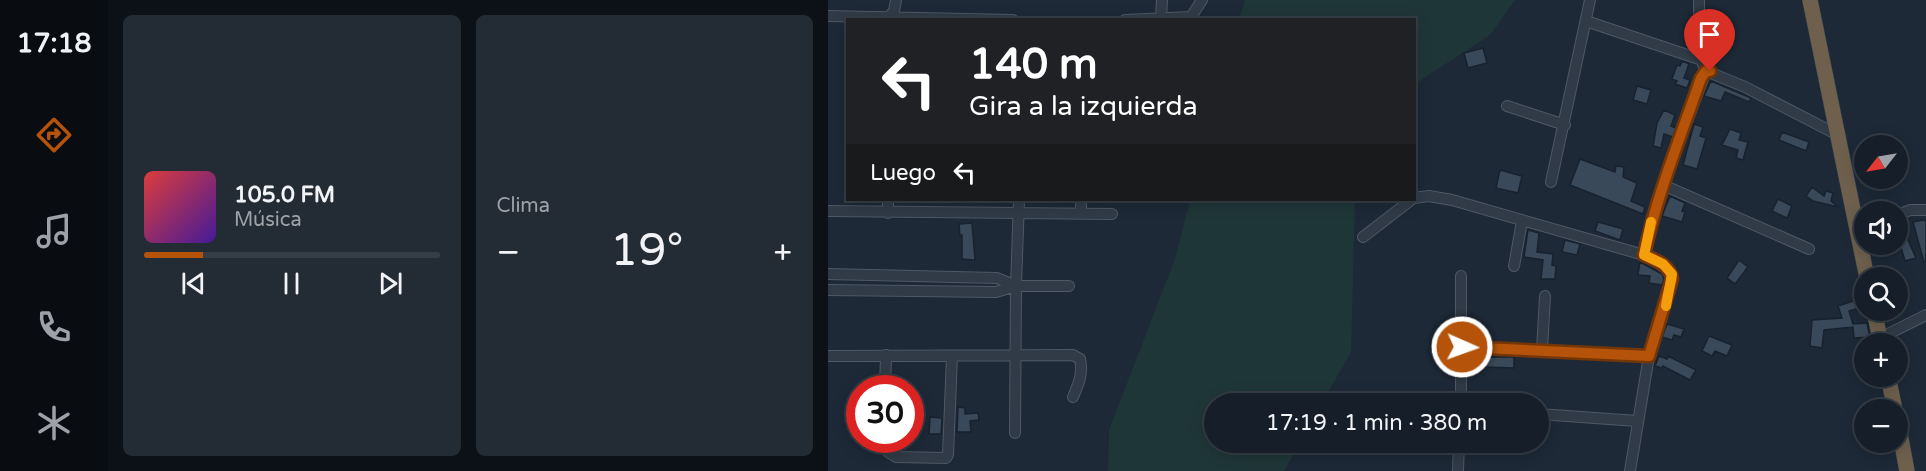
<!DOCTYPE html>
<html lang="es">
<meta charset="utf-8">
<style>
:root{--surface:#161f29;--page:#232c35;--text:#f1f3f6;--muted:#9ea2a8;--line:#353d46;--accent:#b45309}
body{margin:0;font-family:"Varela Round",sans-serif;background:var(--page);color:var(--text);height:100vh;display:flex;flex-direction:column;font-size:22px;white-space:nowrap}
*{box-sizing:border-box;margin:0}
p{font-size:20px;color:var(--muted)}
.icon{flex:none;width:33px;height:33px;fill:none;stroke:currentColor;stroke-width:2;stroke-linecap:round;stroke-linejoin:round}
.map{position:relative;flex:1;overflow:hidden}
.side{display:flex;flex-direction:column;gap:15px;padding:15px;background:#0c1117;width:720px}
.side>*{flex:none}
.guide{position:absolute;left:18px;top:18px;width:570px;height:183px;border-radius:0px;box-shadow:0 3px 15px #0003,0 0 0 2px var(--line);background:#202124;color:#fff;overflow:hidden}
.needle{width:39px;rotate:239deg}
.controls{position:absolute;left:1026px;top:135px;display:grid;gap:12px}
.controls a{display:grid;place-items:center;width:54px;height:54px;border-radius:50%;background:var(--surface);box-shadow:0 3px 15px #0003,0 0 0 2px var(--line);font-size:30px}
.speed{position:absolute;left:18px;top:375px;display:flex;gap:12px;font-size:30px;font-weight:700;text-align:center}
.speed>*{display:grid;place-content:center;width:78px;height:78px;border-radius:50%;background:var(--surface);box-shadow:0 3px 15px #0003,0 0 0 2px var(--line);line-height:1}
.speed .limit{border:9px solid #d22;background:#fff;color:#111}
.pin{position:absolute;display:grid;place-items:center;width:51px;height:51px;color:#fff;margin:-62px -26px;border-radius:50% 50% 50% 0;rotate:-45deg;box-shadow:0 0 6px #0007}
.pin .icon{rotate:45deg}
.me{position:absolute;width:66px;margin:-33px;rotate:92deg;stroke-linejoin:round;filter:drop-shadow(0 0 4px #0008)}
.turn{display:flex;align-items:center;gap:21px;height:126px;padding:0 24px;font-size:27px}
.turn .icon{width:78px;height:78px;stroke-width:2.5}
.turn b{display:block;font-size:42px;line-height:51px}
.then{display:flex;align-items:center;height:57px;padding:0 24px;background:#0003;gap:12px;font-size:22px}
.big{font-size:45px;font-weight:600;line-height:1.1}
.side .tile{flex:1;display:flex;flex-direction:column;justify-content:center;gap:9px;min-width:0;padding:0 21px;border-radius:9px;background:var(--page)}
.song{display:flex;align-items:center;gap:18px}
.cover{width:72px;height:72px;border-radius:9px;background:linear-gradient(135deg,hsl(0 70% 55%),hsl(260 70% 35%))}
.played{height:6px;border-radius:3px;background:linear-gradient(90deg,var(--accent) 20%,var(--line) 20%)}
.keys{display:flex;justify-content:space-around;direction:ltr}
.heat{display:flex;justify-content:space-between;align-items:center;font-size:33px;direction:ltr}
.side .tiles{flex:1;display:grid;gap:15px;grid-template-columns:repeat(2,1fr)}
.trip{position:absolute;left:376px;top:393px;width:345px;height:60px;border-radius:30px;background:var(--surface);box-shadow:0 3px 15px #0003,0 0 0 2px var(--line);font-weight:600;line-height:60px;text-align:center}
main{display:flex;flex:1;min-height:0}
.tabs{display:flex;flex-direction:column;width:108px;justify-content:space-around;align-items:center;background:#090c10;color:var(--muted)}
.tabs .icon{width:42px;height:42px}
.tabs .active{color:var(--accent)}
.tabs b{font-size:27px;color:var(--text)}
.map>svg:first-child{display:block}
.green{fill:#1f3638}
.building{fill:#3a495a;stroke:#18222e;stroke-width:1.5}
.lines{fill:none;stroke-linecap:round;stroke-linejoin:round}
.minor-casing{stroke:#4e5866;stroke-width:12}
.highway-casing{stroke:#3b4552;stroke-width:16}
.minor{stroke:#303b47;stroke-width:10}
.highway{stroke:#6e604d;stroke-width:15}
.route-casing{stroke:#753606;stroke-width:15}
.route{stroke:#b45309;stroke-width:10}
.slow{stroke:#f59e0b;stroke-width:10}
</style>
<main>
<nav class="tabs">
<b>17:18</b>
<svg class="icon active" aria-label="directions" viewBox="0 0 24 24"><path d="M12 3l9 9-9 9-9-9zM9 14v-3h6M13 9l2 2-2 2"/></svg>
<svg class="icon" aria-label="music" viewBox="0 0 24 24"><path d="M9 18V5l10-2v13"/><circle cx="6" cy="18" r="3"/><circle cx="16" cy="16" r="3"/></svg>
<svg class="icon" aria-label="phone" viewBox="0 0 24 24"><path d="M5 4h4l2 5-3 2q2 4 5 5l2-3 5 2v4C11 20 4 13 5 4z"/></svg>
<svg class="icon" aria-label="climate" viewBox="0 0 24 24"><path d="M12 3v18M4 7l16 10M4 17L20 7"/></svg>
</nav>
<section class="side">
<div class="tiles">
<div class="tile">
<div class="song"><i class="cover"></i><div><b>105.0 FM</b><p>Música</p></div></div>
<div class="played"></div>
<div class="keys"><svg class="icon" aria-label="previous" viewBox="0 0 24 24"><path d="M18 5L8 12l10 7zM5 5v14"/></svg><svg class="icon" aria-label="pause" viewBox="0 0 24 24"><path d="M8 5v14M16 5v14"/></svg><svg class="icon" aria-label="next" viewBox="0 0 24 24"><path d="M6 5l10 7-10 7zM19 5v14"/></svg></div>
</div>
<div class="tile"><p>Clima</p>
<div class="heat"><a>−</a><b class="big">19°</b><a>+</a></div>
</div>
</div>
</section>
<div class="map">
<svg width="1098" height="471" viewBox="0 0 1098 471">
<rect width="100%" height="100%" fill="#1d2937"/>
<path class="green" d="M 417,0 L 687,0 L 662,35 L 587,84 L 586,20 L 411,19 Z
M 362,200 L 527,200 L 523,352 L 494,403 L 387,404 L 387,442 L 472,443 L 456,471 L 280,471 L 281,430 L 347,259 Z"/>
<path class="building" d="M 655,48 L 659,63 L 640,68 L 636,53 Z
M 854,61 L 861,64 L 856,78 L 862,80 L 859,88 L 847,84 L 849,81 L 844,79 L 849,65 L 852,66 Z
M 883,81 L 923,98 L 921,102 L 897,92 L 893,101 L 876,96 Z
M 809,86 L 823,90 L 819,104 L 805,100 Z
M 836,110 L 847,115 L 843,126 L 848,128 L 845,137 L 836,134 L 833,148 L 825,146 L 829,123 Z
M 866,124 L 875,127 L 872,136 L 878,138 L 869,169 L 855,165 Z
M 902,129 L 913,133 L 911,140 L 920,142 L 915,160 L 908,158 L 910,150 L 894,145 Z
M 954,132 L 981,142 L 978,151 L 951,140 Z
M 752,159 L 787,172 L 788,166 L 796,167 L 795,177 L 809,183 L 803,201 L 817,207 L 815,214 L 742,185 Z
M 672,170 L 694,176 L 690,193 L 668,188 Z
M 984,187 L 996,196 L 998,191 L 1005,193 L 1003,201 L 1010,207 L 985,201 L 978,196 Z
M 842,196 L 857,203 L 854,211 L 857,212 L 854,222 L 834,216 Z
M 950,199 L 964,206 L 959,218 L 944,211 Z
M 1095,220 L 1098,221 L 1098,261 L 1096,262 L 1085,222 Z
M 770,222 L 795,229 L 792,240 L 767,231 Z
M 1070,222 L 1072,222 L 1088,258 L 1077,261 L 1072,244 L 1070,245 Z
M 144,223 L 147,260 L 134,259 L 134,235 L 132,236 L 131,224 Z
M 700,230 L 711,233 L 709,252 L 725,254 L 724,265 L 728,266 L 727,279 L 713,279 L 715,260 L 696,257 Z
M 737,240 L 752,244 L 749,255 L 734,252 Z
M 911,260 L 920,267 L 907,284 L 899,278 Z
M 812,262 L 834,274 L 836,279 L 834,285 L 821,283 L 822,276 L 810,275 Z
M 1028,300 L 1031,308 L 1021,311 L 1025,324 L 1039,323 L 1042,337 L 1026,338 L 1025,327 L 996,330 L 994,348 L 982,346 L 984,320 L 1014,318 L 1010,306 Z
M 839,324 L 856,329 L 853,337 L 846,335 L 844,340 L 834,337 Z
M 881,336 L 904,345 L 899,356 L 887,351 L 884,356 L 874,351 Z
M 831,356 L 839,359 L 840,356 L 868,370 L 862,380 L 835,366 L 834,368 L 827,366 Z
M 663,357 L 686,357 L 686,368 L 658,367 L 657,359 Z
M 130,407 L 137,408 L 137,414 L 150,413 L 151,420 L 142,421 L 143,432 L 129,432 Z
M 102,417 L 114,418 L 113,434 L 101,434 Z"/>
<g class="lines">
<defs>
<path id="minor" d="M 871,0 L 871,50 L 875,65
M 0,16 L 185,20
M 333,18 L 334,0
M 59,19 L 66,11 L 68,0
M 297,20 L 363,17 L 374,0
M 758,21 L 874,60
M 878,71 L 917,87 L 1010,135
M 679,106 L 737,125
M 723,182 L 762,0
M 835,185 L 981,249
M 586,198 L 601,196 L 624,200 L 816,255
M 60,200 L 60,213
M 0,211 L 284,214
M 253,213 L 253,200
M 1070,215 L 1082,210 L 1098,210
M 535,237 L 583,200
M 686,266 L 694,221
M 0,274 L 169,278 L 188,286
M 0,290 L 168,292 L 188,286 L 241,286
M 1052,338 L 1098,315
M 634,347 L 821,356
M 714,350 L 717,296
M 0,356 L 245,355 L 252,359 C 255,374 251,383 245,397
M 57,388 L 58,355
M 633,404 L 633,276
M 711,414 L 809,421
M 187,433 L 188,286 L 191,200
M 55,440 L 60,452 L 68,457 L 118,458 L 120,455 L 124,356
M 630,471 L 631,442
M 802,471 L 821,356 L 844,279 C 842,265 828,260 816,255 L 835,185 L 878,71"/>
<path id="highway" d="M 982,0 L 1039,278
M 1046,310 L 1053,344
M 1060,376 L 1067,410
M 1070,423 L 1079,471"/>
</defs>
<use href="#minor" class="minor-casing"/>
<use href="#highway" class="highway-casing"/>
<use href="#minor" class="minor"/>
<use href="#highway" class="highway"/>
</g>
<g class="lines">
<defs>
<path id="route" d="M 634,347 L 821,356 L 844,279 C 842,265 828,260 816,255 C 829,194 853,136 873,78 L 878,71 L 882,71"/>
</defs>
<use href="#route" class="route-casing"/>
<use href="#route" class="route"/>
<path class="slow" d="M 823,222 L 816,255 L 835,264 L 844,274 L 838,306"/>
</g>
</svg>
<div class="controls">
<a><svg class="needle" viewBox="-14 -14 28 28"><path d="M0-13l5 13h-10z" fill="#e53935"/><path d="M0 13l5-13h-10z" fill="#9ea2a8"/></svg></a>
<a><svg class="icon" aria-label="sound" viewBox="0 0 24 24"><path d="M4 9h4l5-4v14l-5-4H4zM17 9q2 3 0 6"/></svg></a>
<a><svg class="icon" aria-label="search" viewBox="0 0 24 24"><circle cx="10" cy="10" r="6"/><path d="M15 15l6 6"/></svg></a>
<a>+</a>
<a>−</a>
</div>
<div class="speed"><div class="limit">30</div></div>
<div class="pin" style="left:882px;top:71px;background:#d93025"><svg class="icon" aria-label="arrive" viewBox="0 0 24 24"><path d="M6 21V4h12l-3 4 3 4H6"/></svg></div>
<svg class="me" style="left:634px;top:347px" viewBox="-20 -20 40 40"><circle r="17" fill="#b45309" stroke="#fff" stroke-width="3"/><path d="M0-11L8 9 0 5-8 9z" fill="#fff"/></svg>
<div class="trip">17:19 · 1 min · 380 m</div>
<div class="guide">
<div class="turn"><svg class="icon" aria-label="left" viewBox="0 0 24 24"><path d="M17 20v-9H6M10 6l-5 5 5 5"/></svg><div><b>140 m</b>Gira a la izquierda</div></div>
<div class="then">Luego<svg class="icon" aria-label="left" viewBox="0 0 24 24"><path d="M17 20v-9H6M10 6l-5 5 5 5"/></svg></div>
</div>
</div>
</main>
